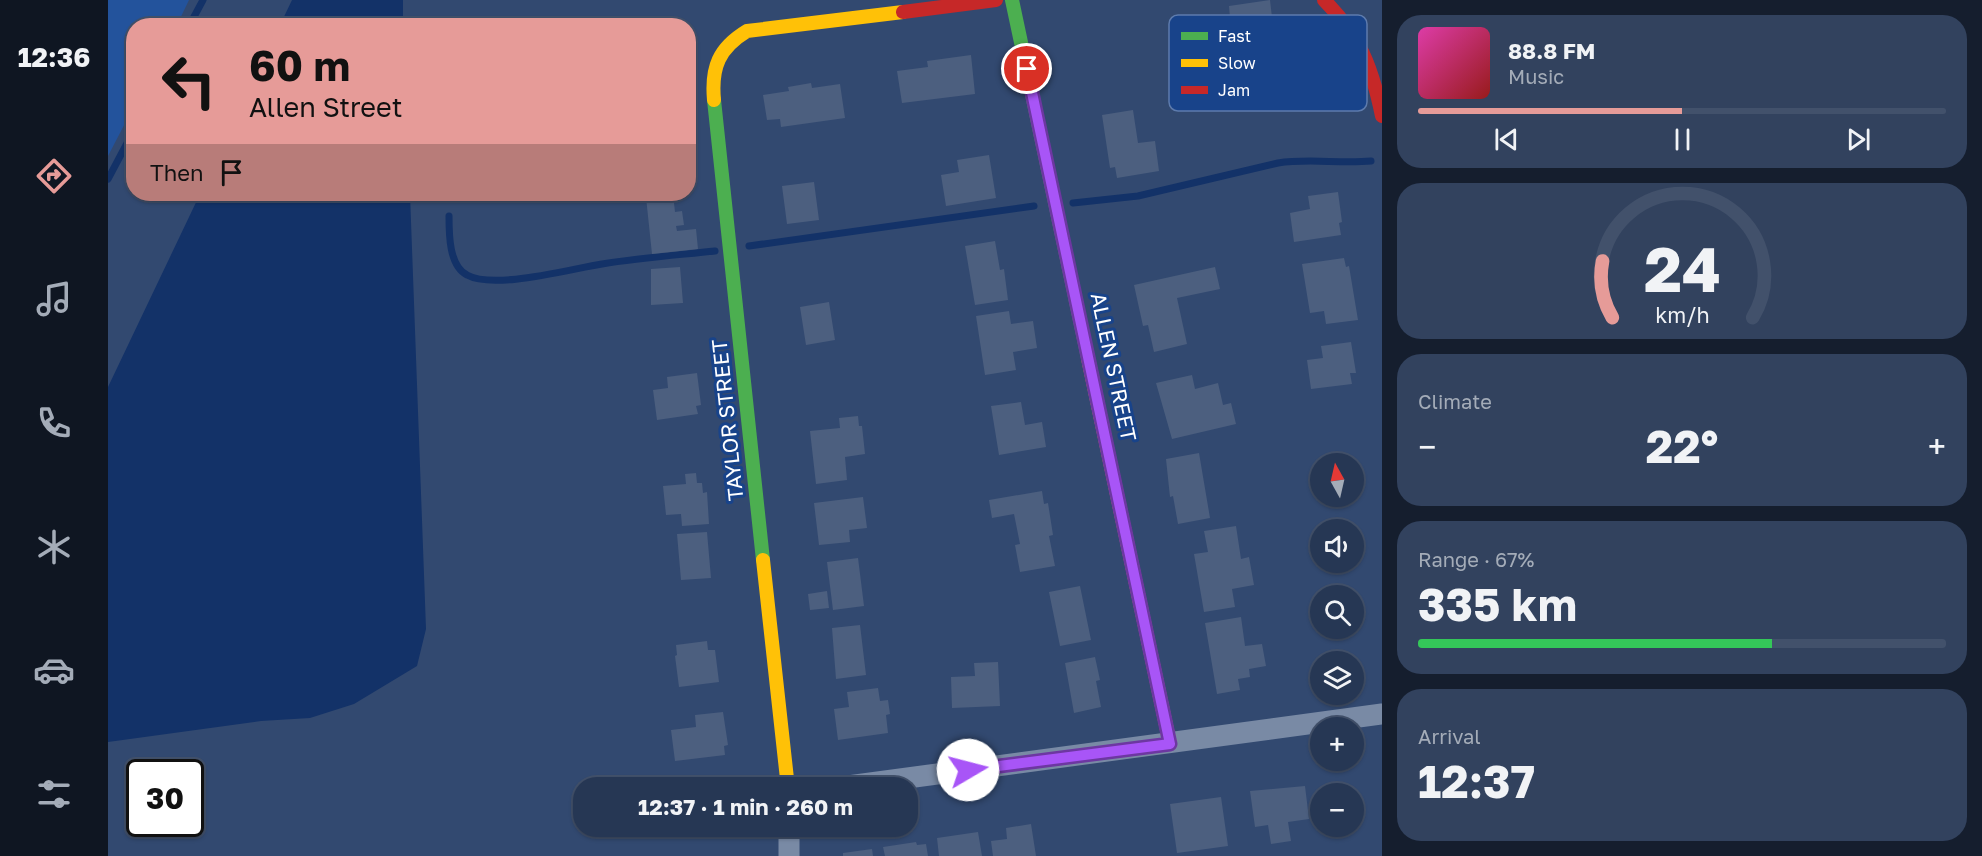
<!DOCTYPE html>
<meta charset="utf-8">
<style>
:root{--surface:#263754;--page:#32425e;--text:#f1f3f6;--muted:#a4acb8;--line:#42516b;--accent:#e69b98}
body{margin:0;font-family:"Golos Text",sans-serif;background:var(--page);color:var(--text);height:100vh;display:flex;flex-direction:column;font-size:22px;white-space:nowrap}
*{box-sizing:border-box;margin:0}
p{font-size:20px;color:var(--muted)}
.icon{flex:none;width:33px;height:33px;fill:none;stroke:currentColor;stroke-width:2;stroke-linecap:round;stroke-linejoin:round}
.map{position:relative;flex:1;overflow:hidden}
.drawer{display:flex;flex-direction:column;gap:15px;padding:15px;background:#151e2e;width:600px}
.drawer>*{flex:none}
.banner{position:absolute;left:18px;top:18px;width:570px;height:183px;border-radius:24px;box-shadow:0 2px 4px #0004,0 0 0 2px var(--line);background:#e69b98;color:#111;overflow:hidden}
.needle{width:39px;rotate:352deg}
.buttons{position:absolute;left:1202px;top:453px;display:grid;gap:12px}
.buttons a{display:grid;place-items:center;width:54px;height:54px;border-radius:50%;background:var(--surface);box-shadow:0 2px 4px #0004,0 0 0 2px var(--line);font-size:30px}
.speed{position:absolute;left:18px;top:759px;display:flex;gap:12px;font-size:30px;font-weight:700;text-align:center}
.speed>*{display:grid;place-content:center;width:78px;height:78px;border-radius:50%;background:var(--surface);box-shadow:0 2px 4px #0004,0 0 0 2px var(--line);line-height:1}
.speed .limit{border:3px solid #111;border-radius:9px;background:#fff;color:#111}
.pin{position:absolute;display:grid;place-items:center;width:51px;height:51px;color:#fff;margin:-26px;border:3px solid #fff;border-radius:50%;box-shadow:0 2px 6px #0007}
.me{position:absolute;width:66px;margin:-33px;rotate:82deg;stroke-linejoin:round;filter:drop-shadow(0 0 4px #0008)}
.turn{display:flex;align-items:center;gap:21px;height:126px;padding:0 24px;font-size:27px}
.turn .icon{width:78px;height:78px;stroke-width:2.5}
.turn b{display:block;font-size:42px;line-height:51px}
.then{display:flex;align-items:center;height:57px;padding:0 24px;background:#0003;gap:12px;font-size:22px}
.big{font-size:45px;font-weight:700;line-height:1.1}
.drawer .card{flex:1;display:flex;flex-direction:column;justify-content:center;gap:9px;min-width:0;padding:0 21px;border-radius:24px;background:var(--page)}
.drawer .dial{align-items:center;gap:0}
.dial svg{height:156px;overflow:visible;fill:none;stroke:var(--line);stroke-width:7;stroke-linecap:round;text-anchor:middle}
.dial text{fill:var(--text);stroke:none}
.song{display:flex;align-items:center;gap:18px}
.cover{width:72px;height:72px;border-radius:9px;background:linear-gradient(135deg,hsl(320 70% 55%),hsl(0 70% 35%))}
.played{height:6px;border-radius:3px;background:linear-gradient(90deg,var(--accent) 50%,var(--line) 50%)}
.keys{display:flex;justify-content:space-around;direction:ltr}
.heat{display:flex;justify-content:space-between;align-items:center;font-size:33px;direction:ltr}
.charge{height:9px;border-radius:4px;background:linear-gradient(90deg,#34c759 67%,var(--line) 0)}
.trip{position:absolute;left:465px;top:777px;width:345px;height:60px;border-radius:24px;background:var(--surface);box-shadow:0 2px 4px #0004,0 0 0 2px var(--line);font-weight:700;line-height:60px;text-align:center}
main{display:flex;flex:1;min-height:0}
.menu{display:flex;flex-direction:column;width:108px;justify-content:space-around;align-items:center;background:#0f1622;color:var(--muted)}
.menu .icon{width:42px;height:42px}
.menu .current{color:var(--accent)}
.menu b{font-size:27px;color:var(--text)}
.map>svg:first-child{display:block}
.green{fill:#23539c}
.water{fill:#133268}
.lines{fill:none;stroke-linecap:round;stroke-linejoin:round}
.stream{stroke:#133268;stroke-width:7}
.building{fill:#4c5f7f}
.street{stroke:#798aa5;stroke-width:21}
.fast{stroke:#4caf50;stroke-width:14}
.slow{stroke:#ffc107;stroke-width:14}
.jam{stroke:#c62828;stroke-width:14}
.route-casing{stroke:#6d37a1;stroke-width:15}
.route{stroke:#a855f7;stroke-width:10}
.labels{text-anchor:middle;stroke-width:6;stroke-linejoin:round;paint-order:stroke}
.street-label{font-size:21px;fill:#fff;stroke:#18438a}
.key{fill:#18438a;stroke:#5d7bad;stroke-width:1.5}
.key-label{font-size:16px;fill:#fff}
</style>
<main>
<nav class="menu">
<b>12:36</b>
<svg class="icon current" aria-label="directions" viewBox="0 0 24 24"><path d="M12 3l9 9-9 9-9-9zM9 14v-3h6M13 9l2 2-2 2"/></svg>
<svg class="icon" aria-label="music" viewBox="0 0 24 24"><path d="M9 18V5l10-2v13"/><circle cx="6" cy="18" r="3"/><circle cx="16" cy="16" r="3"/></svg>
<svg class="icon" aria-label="phone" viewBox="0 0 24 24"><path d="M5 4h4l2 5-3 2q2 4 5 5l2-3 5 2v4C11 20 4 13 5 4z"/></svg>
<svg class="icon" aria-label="climate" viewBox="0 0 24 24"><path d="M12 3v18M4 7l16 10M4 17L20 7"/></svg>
<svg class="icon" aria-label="car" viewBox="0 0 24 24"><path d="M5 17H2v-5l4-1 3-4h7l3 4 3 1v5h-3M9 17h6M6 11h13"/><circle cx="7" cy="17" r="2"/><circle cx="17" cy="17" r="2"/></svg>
<svg class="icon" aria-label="filters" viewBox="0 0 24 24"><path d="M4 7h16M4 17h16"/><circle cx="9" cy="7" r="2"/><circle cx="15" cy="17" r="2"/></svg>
</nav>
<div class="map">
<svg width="1274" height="856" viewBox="0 0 1274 856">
<rect width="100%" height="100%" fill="#324970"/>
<path class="green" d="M 0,0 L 81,0 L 69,25 L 26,26 L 25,108 L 0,156 Z"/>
<path class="water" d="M 184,0 L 295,0 L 295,25 L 172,25 Z
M 92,194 L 302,194 L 318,629 L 309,666 L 246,704 L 202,718 L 153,721 L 0,742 L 0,387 Z"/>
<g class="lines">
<path class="stream" d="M 81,26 L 95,0
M 0,179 L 26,130
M 965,203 L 1030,196 L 1170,163 C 1201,158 1232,164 1263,161
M 341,216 C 341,234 341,266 359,275 C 386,290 462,269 494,264 C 531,258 570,255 607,251
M 641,246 L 926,206"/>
</g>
<path class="building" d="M 1162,0 L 1165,26 L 1169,25 L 1170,41 L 1146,44 L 1145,32 L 1096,38 L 1094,21 L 1122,18 L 1121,6 Z
M 863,55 L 867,94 L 794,103 L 789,71 L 820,67 L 819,61 Z
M 703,83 L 704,88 L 732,84 L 737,118 L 673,127 L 672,119 L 659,120 L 655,95 L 681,91 L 680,87 Z
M 1025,110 L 1030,143 L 1047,141 L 1051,171 L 1009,178 L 1007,167 L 1002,168 L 994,115 Z
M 881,155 L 888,198 L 838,206 L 833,175 L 851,172 L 849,160 Z
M 706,182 L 711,220 L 679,224 L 674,186 Z
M 1230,192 L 1234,222 L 1231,223 L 1233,235 L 1186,242 L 1182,213 L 1202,209 L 1200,196 Z
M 565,194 L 567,212 L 574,211 L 576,225 L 568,226 L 569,231 L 588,229 L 590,249 L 544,254 L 538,197 Z
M 887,241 L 892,270 L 896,269 L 900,300 L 867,305 L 857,246 Z
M 1236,258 L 1238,267 L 1241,266 L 1250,320 L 1218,324 L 1216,311 L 1202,313 L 1194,264 Z
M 572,267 L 575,303 L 543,305 L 543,269 Z
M 1107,267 L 1112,289 L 1069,298 L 1079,344 L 1046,352 L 1040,325 L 1035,326 L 1026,285 Z
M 721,302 L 727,340 L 698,345 L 692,307 Z
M 901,311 L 903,324 L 925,321 L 929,348 L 905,352 L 908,370 L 877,375 L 868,316 Z
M 1243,342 L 1248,373 L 1242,373 L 1244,384 L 1203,389 L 1199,360 L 1215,358 L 1213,346 Z
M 589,373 L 593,405 L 588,406 L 590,414 L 549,420 L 545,390 L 560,388 L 559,377 Z
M 1084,375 L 1087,389 L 1110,383 L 1115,405 L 1123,403 L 1128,424 L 1064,439 L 1048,383 Z
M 913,402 L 917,425 L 934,422 L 938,447 L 891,455 L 883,406 Z
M 750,416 L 751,426 L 754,426 L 757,454 L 737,457 L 739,480 L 708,484 L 702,431 L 732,428 L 731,418 Z
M 1091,453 L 1102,518 L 1070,524 L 1065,496 L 1062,497 L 1058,459 Z
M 588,473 L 589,483 L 594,483 L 595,493 L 599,492 L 601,524 L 574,526 L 573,514 L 558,515 L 555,486 L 578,484 L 577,474 Z
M 934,491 L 936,504 L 940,503 L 945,535 L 941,536 L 947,566 L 912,572 L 907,545 L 912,544 L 906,514 L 884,518 L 881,500 Z
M 755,497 L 759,528 L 741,530 L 742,542 L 711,545 L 706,503 Z
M 1128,526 L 1133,559 L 1141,557 L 1146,585 L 1124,589 L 1127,607 L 1096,612 L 1086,554 L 1100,552 L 1096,531 Z
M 599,532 L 603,578 L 573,580 L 569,534 Z
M 750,558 L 756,606 L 725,610 L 719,562 Z
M 972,586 L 983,640 L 952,646 L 941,592 Z
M 719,591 L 721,608 L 702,610 L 700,594 Z
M 1133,617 L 1137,646 L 1154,644 L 1158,666 L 1141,669 L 1142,677 L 1130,679 L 1132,690 L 1109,694 L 1097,623 Z
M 752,625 L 758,675 L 728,679 L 724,628 Z
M 599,641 L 600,650 L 607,650 L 611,682 L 571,687 L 567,656 L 569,655 L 568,645 Z
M 987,657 L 992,680 L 988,681 L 993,707 L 966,713 L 957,663 Z
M 890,662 L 892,706 L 844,708 L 843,677 L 867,676 L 866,663 Z
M 770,688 L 772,701 L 780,700 L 782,714 L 778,715 L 780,733 L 730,740 L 726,709 L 741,707 L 739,692 Z
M 615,712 L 620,745 L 616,746 L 617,755 L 567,761 L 563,730 L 588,727 L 587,715 Z
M 1197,786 L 1201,819 L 1180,822 L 1183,841 L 1163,844 L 1160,825 L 1147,827 L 1142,791 Z
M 1113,797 L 1120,846 L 1069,853 L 1062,804 Z
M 923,824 L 928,856 L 885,856 L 883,841 L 899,839 L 898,828 Z
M 870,832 L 874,856 L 831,856 L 829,838 Z
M 808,842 L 809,845 L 818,844 L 820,856 L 777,856 L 775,847 Z
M 764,849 L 765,856 L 735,856 L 735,853 Z"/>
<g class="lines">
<path class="street" d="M 725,788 L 1274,714
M 681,856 L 681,826"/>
<path class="fast" d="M 904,0 L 980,358
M 606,100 L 655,560"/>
<path class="slow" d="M 606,100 C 603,67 611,48 639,31 L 795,12
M 980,358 L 1062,744
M 655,560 L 680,788"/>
<path class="jam" d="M 1216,0 C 1252,36 1264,67 1274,116
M 795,12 L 888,0"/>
</g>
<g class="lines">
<defs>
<path id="route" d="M 860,770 L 1062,744 L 919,69"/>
</defs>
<use href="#route" class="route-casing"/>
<use href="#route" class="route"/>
</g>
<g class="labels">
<g class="street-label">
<text transform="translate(1005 367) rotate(78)" y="7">ALLEN STREET</text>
<text transform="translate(620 420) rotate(-96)" y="7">TAYLOR STREET</text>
</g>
</g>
<rect x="1061" y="15" width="198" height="96" rx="9" class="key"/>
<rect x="1073" y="32" width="27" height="8" fill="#4caf50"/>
<rect x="1073" y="59" width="27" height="8" fill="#ffc107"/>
<rect x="1073" y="86" width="27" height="8" fill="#c62828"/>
<g class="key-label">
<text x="1110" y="42">Fast</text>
<text x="1110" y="69">Slow</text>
<text x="1110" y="96">Jam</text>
</g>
</svg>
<div class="buttons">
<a><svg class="needle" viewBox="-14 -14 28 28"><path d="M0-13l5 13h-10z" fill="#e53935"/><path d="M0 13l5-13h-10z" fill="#a4acb8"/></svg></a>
<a><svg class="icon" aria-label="sound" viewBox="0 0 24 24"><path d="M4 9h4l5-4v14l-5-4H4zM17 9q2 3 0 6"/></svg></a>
<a><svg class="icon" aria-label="search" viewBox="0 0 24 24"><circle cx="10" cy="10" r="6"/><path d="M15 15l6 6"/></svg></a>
<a><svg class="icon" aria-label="layers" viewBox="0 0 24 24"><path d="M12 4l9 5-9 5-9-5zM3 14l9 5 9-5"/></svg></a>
<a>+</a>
<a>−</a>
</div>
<div class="speed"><div class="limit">30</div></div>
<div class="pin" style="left:919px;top:69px;background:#d93025"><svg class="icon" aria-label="arrive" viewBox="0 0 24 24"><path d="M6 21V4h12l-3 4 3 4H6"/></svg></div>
<svg class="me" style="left:860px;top:770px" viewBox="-20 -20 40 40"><circle r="19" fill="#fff"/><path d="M0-13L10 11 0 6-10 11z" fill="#a855f7"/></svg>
<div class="trip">12:37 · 1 min · 260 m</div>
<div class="banner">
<div class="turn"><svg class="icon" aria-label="left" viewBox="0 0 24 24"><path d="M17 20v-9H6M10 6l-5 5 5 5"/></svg><div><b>60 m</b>Allen Street</div></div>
<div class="then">Then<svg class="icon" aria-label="arrive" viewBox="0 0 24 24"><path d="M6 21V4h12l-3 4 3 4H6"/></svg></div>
</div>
</div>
<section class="drawer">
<div class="card">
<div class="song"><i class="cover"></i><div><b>88.8 FM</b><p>Music</p></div></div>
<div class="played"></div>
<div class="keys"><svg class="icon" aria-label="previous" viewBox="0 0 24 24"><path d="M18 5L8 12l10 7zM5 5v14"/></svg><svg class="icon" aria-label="pause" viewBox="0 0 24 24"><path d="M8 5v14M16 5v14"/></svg><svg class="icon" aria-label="next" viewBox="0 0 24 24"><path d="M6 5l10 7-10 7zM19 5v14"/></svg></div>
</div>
<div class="card dial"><svg viewBox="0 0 100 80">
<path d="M14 69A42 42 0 1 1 86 69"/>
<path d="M14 69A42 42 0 0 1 9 40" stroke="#e69b98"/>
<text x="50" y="56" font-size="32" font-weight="700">24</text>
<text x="50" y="72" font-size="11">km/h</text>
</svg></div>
<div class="card"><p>Climate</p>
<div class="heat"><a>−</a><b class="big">22°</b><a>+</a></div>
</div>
<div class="card"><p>Range · 67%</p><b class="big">335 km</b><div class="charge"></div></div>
<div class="card"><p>Arrival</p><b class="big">12:37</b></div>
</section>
</main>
